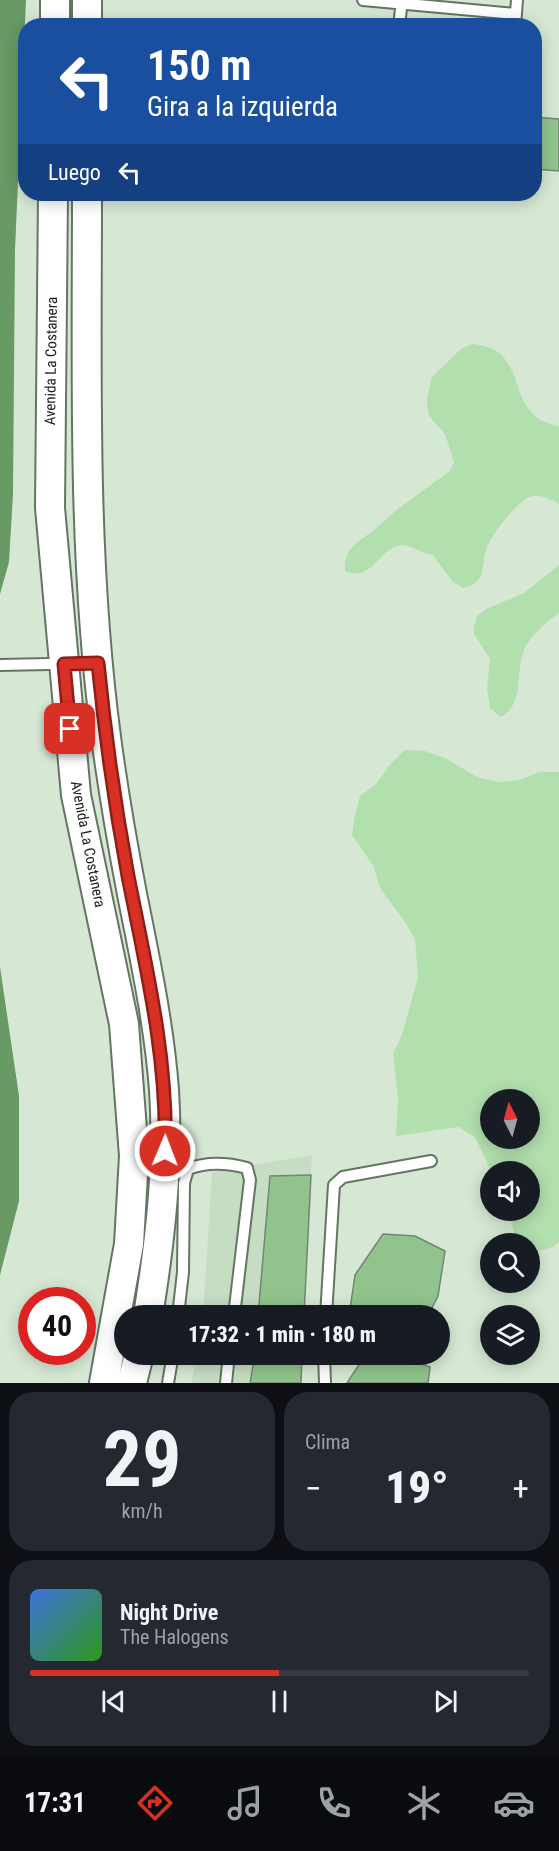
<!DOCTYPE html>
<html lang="es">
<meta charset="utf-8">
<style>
:root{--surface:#171b24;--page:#242831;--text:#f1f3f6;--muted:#9ea1a6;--line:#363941;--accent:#d93025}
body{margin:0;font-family:"Roboto Condensed",sans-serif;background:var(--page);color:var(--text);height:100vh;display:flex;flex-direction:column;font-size:22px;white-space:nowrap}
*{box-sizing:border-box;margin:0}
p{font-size:20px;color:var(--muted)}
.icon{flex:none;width:33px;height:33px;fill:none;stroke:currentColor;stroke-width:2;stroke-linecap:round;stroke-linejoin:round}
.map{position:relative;height:1383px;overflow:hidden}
.details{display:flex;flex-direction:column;gap:9px;padding:9px;background:#0d0f14;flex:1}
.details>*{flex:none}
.top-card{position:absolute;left:18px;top:18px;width:524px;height:183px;border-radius:24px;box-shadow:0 3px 15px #0003;background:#1a4fa0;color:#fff;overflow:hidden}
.needle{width:39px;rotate:354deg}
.buttons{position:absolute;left:480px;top:1089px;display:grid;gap:12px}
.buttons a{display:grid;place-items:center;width:60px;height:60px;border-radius:50%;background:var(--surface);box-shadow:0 3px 15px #0003;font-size:30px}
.speed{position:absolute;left:18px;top:1287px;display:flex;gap:12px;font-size:30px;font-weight:700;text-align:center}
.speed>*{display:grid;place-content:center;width:78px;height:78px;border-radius:50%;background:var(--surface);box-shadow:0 3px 15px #0003;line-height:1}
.speed .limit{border:9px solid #d22;background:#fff;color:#111}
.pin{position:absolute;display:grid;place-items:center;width:51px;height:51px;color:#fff;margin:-26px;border-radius:12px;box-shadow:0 3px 9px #0006}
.me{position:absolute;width:66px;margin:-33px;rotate:1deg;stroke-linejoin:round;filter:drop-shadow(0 0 4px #0008)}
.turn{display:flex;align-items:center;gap:21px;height:126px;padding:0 30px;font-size:27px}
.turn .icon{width:78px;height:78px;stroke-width:2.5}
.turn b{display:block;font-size:42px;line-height:51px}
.then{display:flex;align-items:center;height:57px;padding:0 30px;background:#0003;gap:12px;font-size:22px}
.big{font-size:45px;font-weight:800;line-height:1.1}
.details .tile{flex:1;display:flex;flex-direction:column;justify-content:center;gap:9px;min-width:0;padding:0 21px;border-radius:24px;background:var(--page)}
.details .dial{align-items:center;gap:0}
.dial b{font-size:78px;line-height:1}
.song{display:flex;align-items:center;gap:18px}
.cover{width:72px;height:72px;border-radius:9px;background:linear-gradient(135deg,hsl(220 70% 55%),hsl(110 70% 35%))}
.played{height:6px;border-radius:3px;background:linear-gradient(90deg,var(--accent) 50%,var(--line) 50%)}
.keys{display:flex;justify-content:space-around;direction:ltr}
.heat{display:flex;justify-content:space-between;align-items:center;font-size:33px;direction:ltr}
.details .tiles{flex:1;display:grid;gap:9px;grid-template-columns:1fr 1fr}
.tile:last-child{grid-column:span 2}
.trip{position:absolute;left:114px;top:1305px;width:336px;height:60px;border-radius:30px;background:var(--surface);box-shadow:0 3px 15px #0003;font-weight:800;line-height:60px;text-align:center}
.tabs{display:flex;height:96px;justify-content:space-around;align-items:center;background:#090b0e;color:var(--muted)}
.tabs .icon{width:42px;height:42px}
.tabs .active{color:var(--accent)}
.tabs b{font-size:27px;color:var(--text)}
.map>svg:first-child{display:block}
.built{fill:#c6ddc4}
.green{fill:#b2dfae;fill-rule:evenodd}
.water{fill:#689a64}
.building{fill:#90c48c;stroke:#748573;stroke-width:1.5}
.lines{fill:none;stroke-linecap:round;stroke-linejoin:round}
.service-casing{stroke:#657563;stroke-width:14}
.tertiary-casing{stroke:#657563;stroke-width:32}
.service{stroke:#fff;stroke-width:10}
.tertiary{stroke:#fff;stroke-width:28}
.route-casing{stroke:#8d1f18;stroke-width:15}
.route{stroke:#d93025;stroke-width:10}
.labels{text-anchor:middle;stroke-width:6;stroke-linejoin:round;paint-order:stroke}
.street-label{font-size:15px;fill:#1a2019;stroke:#fff}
</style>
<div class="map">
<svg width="559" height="1383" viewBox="0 0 559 1383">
<rect width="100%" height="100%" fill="#d6e8d4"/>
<path class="built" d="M 312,1155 L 304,1315 L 203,1316 L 212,1172 Z
M 198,1355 L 302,1355 L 301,1383 L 191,1383 Z"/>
<path class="green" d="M 472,344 C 534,348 500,416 559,426 L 559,504 C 552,500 541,495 533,496 C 518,499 492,534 487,547 C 483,557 484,571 479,579 C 474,585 470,586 463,588 L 453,582 L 433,555 C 423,554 411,545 402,545 C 377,548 373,583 345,571 L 345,562 L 349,551 L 356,543 L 374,530 L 399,508 L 450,471 L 454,462 L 445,434 L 430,417 L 427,408 L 427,398 L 432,377 L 462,348 Z
M 559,565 L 559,613 C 547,621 530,636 524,650 C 515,672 525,704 501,717 L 490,708 L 487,689 L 490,659 L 474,634 L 474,625 L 478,615 L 486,609 L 524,593 Z
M 405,750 L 425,751 L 445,758 L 479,778 L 501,782 L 519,780 L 539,772 L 559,772 L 559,1242 L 553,1247 L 534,1252 L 530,1250 L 530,1244 L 517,1243 L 508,1211 L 530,1210 L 530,1172 L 491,1171 L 475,1137 L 458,1127 L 396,1136 L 398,1099 L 393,1054 L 402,1035 L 418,977 L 415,939 L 405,922 L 380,888 L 374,867 L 352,835 L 355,815 L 360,796 L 376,784 L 389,766 ZM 490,1100 L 530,1100 L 530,1138 L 490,1138 Z"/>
<path class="water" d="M 0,0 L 26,0 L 15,250 L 13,494 L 9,562 L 0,594 Z
M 0,967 L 19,1096 L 19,1201 L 0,1275 Z"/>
<path class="building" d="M 534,117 L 559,119 L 559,171 L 534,169 Z
M 311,1175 L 304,1316 L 258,1316 L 270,1176 Z
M 383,1234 L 415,1236 L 445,1251 L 438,1296 L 428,1316 L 349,1316 L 355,1275 Z
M 255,1354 L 302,1354 L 301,1383 L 250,1383 Z
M 366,1354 L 400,1356 L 430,1367 L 428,1383 L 347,1383 Z"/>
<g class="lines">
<defs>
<path id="service" d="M 363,0 L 516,14
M 399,26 L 402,0
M 515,26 L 517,0
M 0,665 L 98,663
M 178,1316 L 183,1272 L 184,1183 L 188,1169 C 206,1162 228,1163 247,1168 L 250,1180 L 234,1316
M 326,1316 L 334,1185 L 343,1177 L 431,1161
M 324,1354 L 325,1383
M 168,1383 L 173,1354
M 226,1383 L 229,1354"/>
<path id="tertiary" d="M 87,0 L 87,26
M 55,26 L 55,0
M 53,194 L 50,508 L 76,795 L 124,1024 L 134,1156 L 129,1244 L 104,1383
M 87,194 C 87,374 82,557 106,737 C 113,790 122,842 132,894 C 145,959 159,1024 164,1090 C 169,1165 160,1241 148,1316
M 132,1383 L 139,1354"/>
</defs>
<use href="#service" class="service-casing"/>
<use href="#tertiary" class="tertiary-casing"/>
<use href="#service" class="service"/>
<use href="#tertiary" class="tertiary"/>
</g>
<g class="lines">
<defs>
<path id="route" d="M 70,729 L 64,664 L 98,663 C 105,734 115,806 128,876 C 146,967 168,1058 165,1151"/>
</defs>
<use href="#route" class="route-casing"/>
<use href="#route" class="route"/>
</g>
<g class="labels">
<g class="street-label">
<text transform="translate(51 361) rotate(-89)" y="5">Avenida La Costanera</text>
<text transform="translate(88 844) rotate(79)" y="5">Avenida La Costanera</text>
</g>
</g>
</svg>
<div class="buttons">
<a><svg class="needle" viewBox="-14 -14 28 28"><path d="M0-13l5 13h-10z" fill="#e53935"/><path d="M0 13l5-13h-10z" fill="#9ea1a6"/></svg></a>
<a><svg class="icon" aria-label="sound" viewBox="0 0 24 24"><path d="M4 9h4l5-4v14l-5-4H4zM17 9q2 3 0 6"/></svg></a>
<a><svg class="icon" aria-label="search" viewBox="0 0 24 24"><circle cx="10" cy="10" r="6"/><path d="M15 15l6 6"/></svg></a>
<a><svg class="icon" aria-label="layers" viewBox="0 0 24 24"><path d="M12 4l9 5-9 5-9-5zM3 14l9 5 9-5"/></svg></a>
</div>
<div class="speed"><div class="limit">40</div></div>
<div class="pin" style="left:70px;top:729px;background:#d93025"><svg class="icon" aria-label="arrive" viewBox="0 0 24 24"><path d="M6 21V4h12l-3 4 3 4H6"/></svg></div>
<svg class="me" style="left:165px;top:1151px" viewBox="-20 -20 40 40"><circle r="17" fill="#d93025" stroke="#fff" stroke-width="3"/><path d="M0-11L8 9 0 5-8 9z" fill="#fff"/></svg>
<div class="trip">17:32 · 1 min · 180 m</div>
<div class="top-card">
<div class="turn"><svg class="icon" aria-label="left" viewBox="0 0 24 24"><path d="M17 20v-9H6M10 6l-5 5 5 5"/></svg><div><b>150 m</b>Gira a la izquierda</div></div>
<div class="then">Luego<svg class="icon" aria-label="left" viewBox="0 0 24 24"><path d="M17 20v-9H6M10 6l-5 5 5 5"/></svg></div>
</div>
</div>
<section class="details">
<div class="tiles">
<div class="tile dial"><b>29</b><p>km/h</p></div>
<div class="tile"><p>Clima</p>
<div class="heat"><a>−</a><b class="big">19°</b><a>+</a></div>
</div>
<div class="tile">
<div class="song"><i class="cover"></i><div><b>Night Drive</b><p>The Halogens</p></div></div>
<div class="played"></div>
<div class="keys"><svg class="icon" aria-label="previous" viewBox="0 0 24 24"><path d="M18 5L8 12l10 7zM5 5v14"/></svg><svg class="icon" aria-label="pause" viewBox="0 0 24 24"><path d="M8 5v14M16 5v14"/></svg><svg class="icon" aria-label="next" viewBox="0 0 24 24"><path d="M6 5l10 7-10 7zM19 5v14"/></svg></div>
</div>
</div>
</section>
<nav class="tabs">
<b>17:31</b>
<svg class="icon active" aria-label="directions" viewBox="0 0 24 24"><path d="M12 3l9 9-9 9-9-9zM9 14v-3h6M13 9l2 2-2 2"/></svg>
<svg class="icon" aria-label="music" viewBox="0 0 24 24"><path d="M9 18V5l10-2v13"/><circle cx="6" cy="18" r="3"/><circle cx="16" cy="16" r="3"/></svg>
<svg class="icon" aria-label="phone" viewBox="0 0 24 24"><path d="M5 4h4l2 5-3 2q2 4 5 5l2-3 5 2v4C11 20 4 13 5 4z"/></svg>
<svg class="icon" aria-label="climate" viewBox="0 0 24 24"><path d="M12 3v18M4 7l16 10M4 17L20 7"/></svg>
<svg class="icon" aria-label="car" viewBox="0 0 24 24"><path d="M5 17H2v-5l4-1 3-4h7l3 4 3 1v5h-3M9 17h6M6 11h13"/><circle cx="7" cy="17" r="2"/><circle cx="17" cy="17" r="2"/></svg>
</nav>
